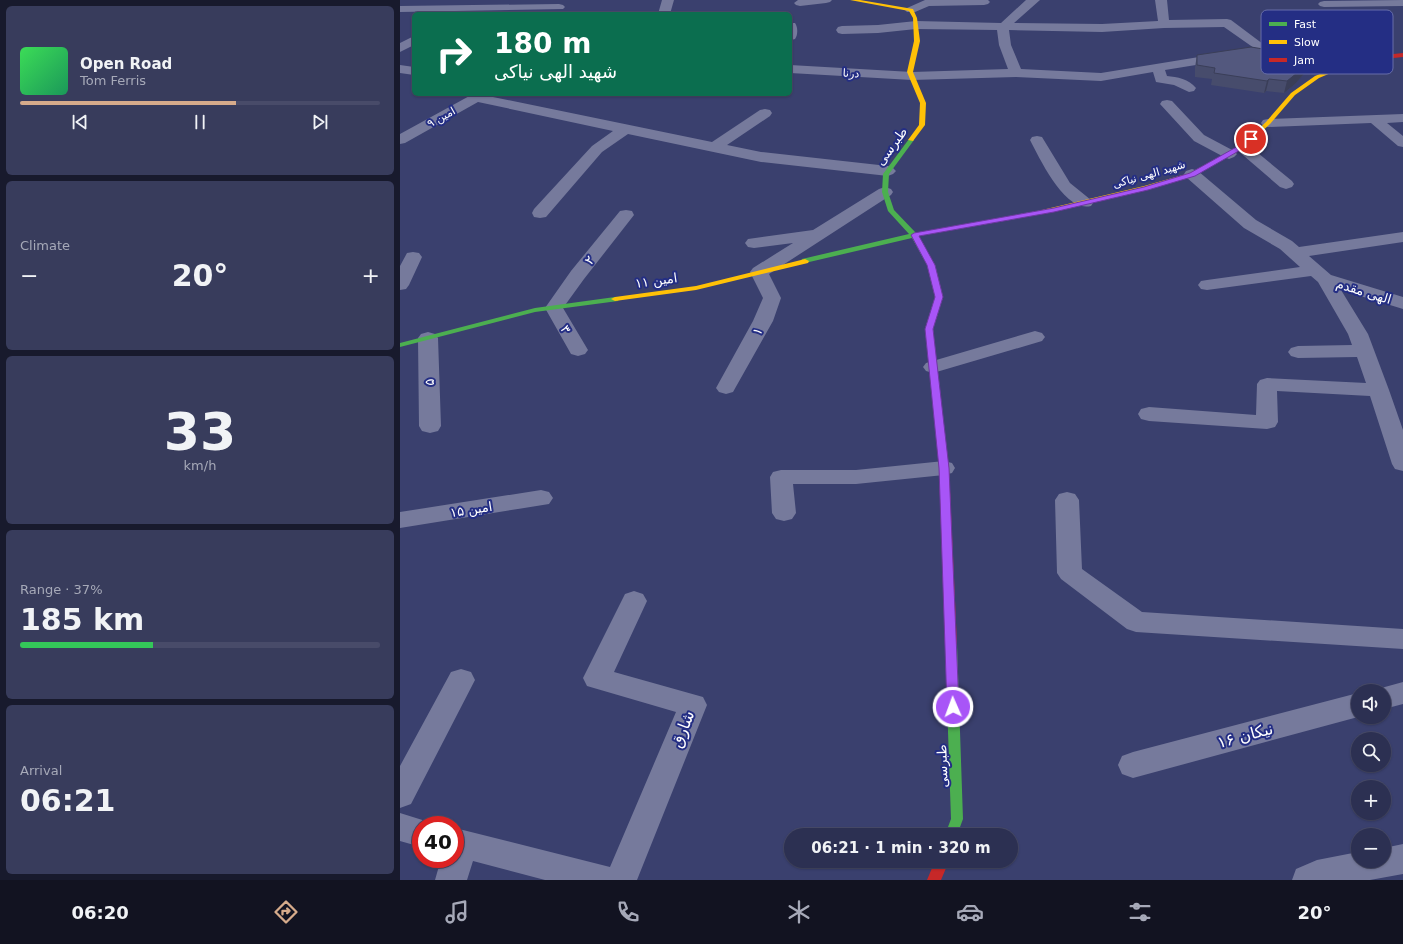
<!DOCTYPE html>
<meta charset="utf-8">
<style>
:root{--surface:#2c3052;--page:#383c5c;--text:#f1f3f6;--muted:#a6a9b8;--line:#484b69;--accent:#d6ab8b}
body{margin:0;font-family:"DejaVu Sans",Cairo,sans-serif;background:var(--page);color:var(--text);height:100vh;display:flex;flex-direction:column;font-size:15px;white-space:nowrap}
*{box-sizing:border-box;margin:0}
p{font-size:13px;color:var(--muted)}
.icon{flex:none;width:22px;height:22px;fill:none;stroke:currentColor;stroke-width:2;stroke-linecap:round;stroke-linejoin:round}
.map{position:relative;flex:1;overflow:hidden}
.sheet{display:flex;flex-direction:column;gap:6px;padding:6px;background:#181a2d;width:400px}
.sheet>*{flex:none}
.banner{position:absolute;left:12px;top:12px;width:380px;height:84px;border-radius:6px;box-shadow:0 1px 3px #0004,0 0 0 1px var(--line);background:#0b6e4f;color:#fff;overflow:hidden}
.fabs{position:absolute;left:951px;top:684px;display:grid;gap:8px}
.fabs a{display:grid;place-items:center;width:40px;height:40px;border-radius:50%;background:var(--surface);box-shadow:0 1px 3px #0004,0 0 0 1px var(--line);font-size:20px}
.speed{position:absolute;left:12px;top:816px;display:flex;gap:8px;font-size:20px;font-weight:700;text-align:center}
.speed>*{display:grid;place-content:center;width:52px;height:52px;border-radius:50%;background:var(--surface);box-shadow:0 1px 3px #0004,0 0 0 1px var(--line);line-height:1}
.speed .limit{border:6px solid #d22;background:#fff;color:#111}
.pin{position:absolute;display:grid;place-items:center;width:34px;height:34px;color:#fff;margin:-17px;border:2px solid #fff;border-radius:50%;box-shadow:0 1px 4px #0007}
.me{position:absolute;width:44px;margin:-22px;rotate:358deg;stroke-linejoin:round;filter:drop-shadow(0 0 3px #0008)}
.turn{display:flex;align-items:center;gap:14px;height:84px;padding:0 16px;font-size:18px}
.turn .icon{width:52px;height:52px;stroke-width:2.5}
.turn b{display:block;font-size:28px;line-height:34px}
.big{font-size:30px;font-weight:700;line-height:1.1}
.sheet .widget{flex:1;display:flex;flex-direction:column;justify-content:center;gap:6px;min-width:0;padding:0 14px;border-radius:6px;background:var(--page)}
.sheet .dial{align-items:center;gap:0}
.dial b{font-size:52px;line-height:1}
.song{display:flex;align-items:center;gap:12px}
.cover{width:48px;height:48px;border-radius:6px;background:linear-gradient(135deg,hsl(130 70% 55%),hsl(150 70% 35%))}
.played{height:4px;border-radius:2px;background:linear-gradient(90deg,var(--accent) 60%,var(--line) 60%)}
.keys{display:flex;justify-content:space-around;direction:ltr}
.heat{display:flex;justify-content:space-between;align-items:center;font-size:22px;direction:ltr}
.charge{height:6px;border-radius:3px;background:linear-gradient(90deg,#34c759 37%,var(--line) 0)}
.trip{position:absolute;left:384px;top:828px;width:234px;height:40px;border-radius:20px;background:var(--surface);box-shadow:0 1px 3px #0004,0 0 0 1px var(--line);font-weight:700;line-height:40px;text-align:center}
.menu{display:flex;height:64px;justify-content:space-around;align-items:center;background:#121321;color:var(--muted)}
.menu .icon{width:28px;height:28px}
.menu .current{color:var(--accent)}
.menu b{font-size:18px;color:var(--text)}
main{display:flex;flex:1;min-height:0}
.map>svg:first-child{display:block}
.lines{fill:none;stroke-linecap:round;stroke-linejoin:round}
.street{fill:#767a9c;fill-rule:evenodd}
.fast{fill:#4caf50;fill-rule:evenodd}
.slow{fill:#ffc107;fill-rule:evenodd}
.jam{fill:#c62828;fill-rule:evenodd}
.wall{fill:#474c6c}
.shaded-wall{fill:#3a3e58}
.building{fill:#53587e;stroke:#3a3e58}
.route{fill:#a855f7;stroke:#6d37a1}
.labels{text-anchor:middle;stroke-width:4;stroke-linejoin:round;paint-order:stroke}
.far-street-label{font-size:11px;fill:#fff;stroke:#242e84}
.street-label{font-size:13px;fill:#fff;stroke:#242e84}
.near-street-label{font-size:16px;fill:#fff;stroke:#242e84}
.key{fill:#242e84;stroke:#666da9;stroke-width:1}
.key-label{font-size:11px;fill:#fff}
</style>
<main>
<section class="sheet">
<div class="widget">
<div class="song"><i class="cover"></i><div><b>Open Road</b><p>Tom Ferris</p></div></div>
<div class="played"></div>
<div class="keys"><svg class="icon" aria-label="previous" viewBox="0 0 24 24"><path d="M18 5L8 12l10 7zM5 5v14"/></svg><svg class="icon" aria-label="pause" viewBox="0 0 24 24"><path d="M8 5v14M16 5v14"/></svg><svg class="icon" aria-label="next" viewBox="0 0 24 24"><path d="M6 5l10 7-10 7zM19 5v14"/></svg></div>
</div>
<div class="widget"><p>Climate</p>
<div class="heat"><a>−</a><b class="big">20°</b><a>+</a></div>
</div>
<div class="widget dial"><b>33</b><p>km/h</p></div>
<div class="widget"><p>Range · 37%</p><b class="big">185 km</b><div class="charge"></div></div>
<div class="widget"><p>Arrival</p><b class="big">06:21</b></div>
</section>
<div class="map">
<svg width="1003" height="880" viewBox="0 0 1003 880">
<rect width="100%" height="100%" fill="#3a406e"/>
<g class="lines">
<path class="street" d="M 262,0 L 274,0 L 270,14 L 258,14 Z
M 398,0 L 432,0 L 430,2 L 426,3 L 400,6 L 396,5 L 394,3 Z
M 525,0 L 588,0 L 590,2 L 588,4 L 584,5 L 529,6 L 515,12 L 507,12 L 505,10 L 507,8 Z
M 626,0 L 640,0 L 614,23 L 702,24 L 758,21 L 755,0 L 767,0 L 769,20 L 827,19 L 831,20 L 867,47 L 881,45 L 968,56 L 973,57 L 974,60 L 973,63 L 968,64 L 881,53 L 839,58 L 765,70 L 767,76 C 777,77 789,79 796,88 L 794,91 L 789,92 L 774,85 L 756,82 L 753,72 L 701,81 L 616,77 L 512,80 L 390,73 L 390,65 L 512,72 L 608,69 L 599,45 L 597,30 L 516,29 L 478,33 L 442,34 L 438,33 L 436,30 L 438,27 L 442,26 L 478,25 L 516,21 L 601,23 ZM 824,27 L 854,48 L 701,73 L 621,69 L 611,45 L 609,30 L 702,32 L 764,28 Z
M 1003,0 L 1003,6 L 924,7 L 920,6 L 918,4 L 920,2 L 924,1 Z
M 159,4 L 163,5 L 165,7 L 163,9 L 0,12 L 0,6 Z
M 390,23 L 395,23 C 398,27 398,35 395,39 L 391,40 Z
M 14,36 L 14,45 L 0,52 L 0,43 Z
M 0,65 L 14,67 L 14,75 L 0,73 Z
M 73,94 L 90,94 L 88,96 L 312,142 L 360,110 L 365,109 L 370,110 L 372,113 L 370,116 L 327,145 L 361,152 L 488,166 L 493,168 L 496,171 L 493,174 L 488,176 L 361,162 L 228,134 L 202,152 L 146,217 L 140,218 L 134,217 L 132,213 L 134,209 L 192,146 L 213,131 L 78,102 L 5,143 L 0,144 L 0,134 Z
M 767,100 L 772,101 L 804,135 L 834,151 L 837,154 L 834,157 L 829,159 L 824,157 L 794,141 L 760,104 L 762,101 Z
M 1003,114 L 1003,122 L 987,123 L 1003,136 L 1003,147 L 998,146 L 971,123 L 868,127 L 863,126 L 861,123 L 863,120 L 868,119 Z
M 637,136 L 642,137 L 670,183 L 691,200 L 693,203 L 691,206 C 665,213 640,159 630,140 L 632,137 Z
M 842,143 L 847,144 L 892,181 L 894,184 L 892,187 L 886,189 L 880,187 L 837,150 L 835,147 L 837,144 Z
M 792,169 L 798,171 L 856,220 L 892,241 L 899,247 L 1003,232 L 1003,242 L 909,256 L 931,275 L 1003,297 L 1003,309 L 941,290 L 968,334 L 989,390 L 1003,430 L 1003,471 L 995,469 L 992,464 L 970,396 L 877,391 L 878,422 L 875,427 L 867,429 L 749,421 L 741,419 L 738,414 L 741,409 L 749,407 L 856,415 L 857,384 L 860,380 L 867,378 L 966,383 L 957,357 L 898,358 L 891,356 L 888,352 L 891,348 L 898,346 L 952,345 L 948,334 L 918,282 L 911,276 L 807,290 L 801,289 L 798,285 L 801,281 L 807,280 L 900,267 L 880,249 L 844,228 L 786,177 L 784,174 L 786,171 Z
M 485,187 L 491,189 L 493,192 L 491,195 L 369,274 L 381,298 L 373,321 L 333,392 L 326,394 L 319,392 L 316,388 L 353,321 L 363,298 L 350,272 L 353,268 L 393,243 L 354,248 L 348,247 L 345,243 L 348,239 L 413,230 L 479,189 Z
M 226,210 L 232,211 L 234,215 L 184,279 L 163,308 L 188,350 L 185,354 L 178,356 L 171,354 L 145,308 L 171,271 L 220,211 Z
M 13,252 L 19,253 L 22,257 L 9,285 L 6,289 L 0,290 L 0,266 L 7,253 Z
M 635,331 L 642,333 L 645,337 L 642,341 L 533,373 L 526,371 L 523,367 L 526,363 Z
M 28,332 L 35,334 L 38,338 L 41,426 L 38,431 L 30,433 L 22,431 L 19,426 L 18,338 L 21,334 Z
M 544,461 L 552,463 L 555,468 L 552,473 L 544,475 L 456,484 L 393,484 L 396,513 L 392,519 L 384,521 L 376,519 L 372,513 L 370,477 L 373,472 L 381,470 L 456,470 Z
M 141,490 L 149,492 L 153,498 L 149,504 L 0,528 L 0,512 Z
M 667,492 L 675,494 L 679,500 L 682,569 L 742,612 L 1003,629 L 1003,649 L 736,632 L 727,629 L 661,579 L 657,573 L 655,500 L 659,494 Z
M 234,591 L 243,594 L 247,601 L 214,672 L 303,697 L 307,705 L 237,880 L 145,880 L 73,861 L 67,880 L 35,880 L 41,859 L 55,859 L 55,828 L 210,867 L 276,712 L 187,686 L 183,678 L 225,594 Z
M 61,669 L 71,672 L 75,680 L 11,804 L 0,808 L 0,766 L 51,672 Z
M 1003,682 L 1003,704 L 984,709 L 984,691 L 974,690 Z
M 958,693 L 958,717 L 733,778 L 722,774 L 718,765 L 722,756 L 733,752 Z
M 0,813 L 32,823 L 33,825 L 21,825 L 21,847 L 0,841 Z
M 1003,844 L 1003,874 L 970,880 L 892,880 L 896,869 L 917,860 L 958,852 L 958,861 L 984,861 L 984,848 Z"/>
<path class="fast" d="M 511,138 L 514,140 L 489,174 L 488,192 L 494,210 L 516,233 L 642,210 L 645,212 L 642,214 L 518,236 L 535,265 L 543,297 L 533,329 L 544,434 L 540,437 L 536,434 L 525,329 L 535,297 L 527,265 L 512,238 L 405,263 L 401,261 L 402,259 L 509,234 L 488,211 L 482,192 L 483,174 L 509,139 Z
M 215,297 L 219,299 L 218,301 L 135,312 L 0,347 L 0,343 L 135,308 Z
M 551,640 L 555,641 L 557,644 L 563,819 L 557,835 L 545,835 L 551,819 L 545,644 L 547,641 Z"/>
<path class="slow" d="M 450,0 L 460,0 L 513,9 L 517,18 L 520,41 L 513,72 L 526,103 L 525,125 L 513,141 L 508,140 L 519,125 L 520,103 L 507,72 L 514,41 L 513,18 L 509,11 Z
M 947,63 L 952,64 L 919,78 L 895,95 L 870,124 L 844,148 L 794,175 L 748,189 L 642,214 L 639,212 L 642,210 L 744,186 L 790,173 L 840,146 L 866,122 L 891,93 L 915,76 Z
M 405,259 L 409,261 L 408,263 L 296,290 L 215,301 L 211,299 L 215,297 L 296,286 Z"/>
<path class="jam" d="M 1003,53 L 1003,57 L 984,59 L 949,66 L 946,64 L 984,55 Z
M 540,431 L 544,434 L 549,468 L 557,644 L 555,647 L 551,648 L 547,647 L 545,644 L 539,468 L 536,434 Z
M 535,861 L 549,861 L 541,880 L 527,880 Z"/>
</g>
<path class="wall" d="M 797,55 L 909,68 L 895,84 L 884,93 L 866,91 L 864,93 L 811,85 L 812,79 L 795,77 L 795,67 Z"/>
<path class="shaded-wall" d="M 912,57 L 909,68 L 895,84 L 884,93 L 887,81 Z
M 869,79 L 866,91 L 864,93 L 867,81 Z"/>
<path class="building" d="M 851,47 L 912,57 L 897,73 L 887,81 L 869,79 L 867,81 L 814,73 L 815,68 L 797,65 L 797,55 Z"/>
<path class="route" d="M 851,137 L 854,139 L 844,148 L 795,176 L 748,190 L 654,212 L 519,236 L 535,265 L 543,297 L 533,329 L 549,468 L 559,707 L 557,711 L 553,712 L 549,711 L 547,707 L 539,468 L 525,329 L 535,297 L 527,265 L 511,235 L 514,233 L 654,208 L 744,187 L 790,173 L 840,145 Z"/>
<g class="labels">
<g class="far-street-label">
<text transform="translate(451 73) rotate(3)" y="4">درنا</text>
<text transform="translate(41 117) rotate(-29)" y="4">امین ۹</text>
<text transform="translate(749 174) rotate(-16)" y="4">شهید الهی نیاکی</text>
</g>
<g class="street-label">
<text transform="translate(491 146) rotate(-54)" y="5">طبرسی</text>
<text transform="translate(189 260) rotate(-51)" y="5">۲</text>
<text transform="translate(256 280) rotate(-8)" y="5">امین ۱۱</text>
<text transform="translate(964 291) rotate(17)" y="5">الهی مقدم</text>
<text transform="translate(166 329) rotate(60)" y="5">۳</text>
<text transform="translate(357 331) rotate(-61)" y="5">۱</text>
<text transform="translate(29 382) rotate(-91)" y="5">۵</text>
<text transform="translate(71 509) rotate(-9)" y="5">امین ۱۵</text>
<text transform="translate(542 766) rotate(-92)" y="5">طبرسی</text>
</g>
<g class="near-street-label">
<text transform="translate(282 729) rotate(-69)" y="6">شارق</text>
<text transform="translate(845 735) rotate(-15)" y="6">نیکان ۱۶</text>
</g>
</g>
<rect x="861" y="10" width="132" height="64" rx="6" class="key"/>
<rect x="869" y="22" width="18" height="4" fill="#4caf50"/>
<rect x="869" y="40" width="18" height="4" fill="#ffc107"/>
<rect x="869" y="58" width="18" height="4" fill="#c62828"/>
<g class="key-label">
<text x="894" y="28">Fast</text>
<text x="894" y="46">Slow</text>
<text x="894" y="64">Jam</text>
</g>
</svg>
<div class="fabs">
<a><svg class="icon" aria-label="sound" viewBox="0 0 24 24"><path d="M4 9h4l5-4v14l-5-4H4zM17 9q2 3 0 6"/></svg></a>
<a><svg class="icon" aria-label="search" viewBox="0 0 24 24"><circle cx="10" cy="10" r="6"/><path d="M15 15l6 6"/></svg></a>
<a>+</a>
<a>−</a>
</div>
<div class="speed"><div class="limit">40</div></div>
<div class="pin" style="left:851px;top:139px;background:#d93025"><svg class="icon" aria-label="arrive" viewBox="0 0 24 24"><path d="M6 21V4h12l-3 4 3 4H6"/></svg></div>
<svg class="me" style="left:553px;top:707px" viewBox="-20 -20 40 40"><circle r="17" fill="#a855f7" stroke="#fff" stroke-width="3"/><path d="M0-11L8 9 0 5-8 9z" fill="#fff"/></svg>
<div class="trip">06:21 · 1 min · 320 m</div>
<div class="banner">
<div class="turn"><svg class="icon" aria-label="right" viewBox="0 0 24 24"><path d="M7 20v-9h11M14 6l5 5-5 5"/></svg><div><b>180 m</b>شهید الهی نیاکی</div></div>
</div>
</div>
</main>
<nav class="menu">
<b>06:20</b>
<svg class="icon current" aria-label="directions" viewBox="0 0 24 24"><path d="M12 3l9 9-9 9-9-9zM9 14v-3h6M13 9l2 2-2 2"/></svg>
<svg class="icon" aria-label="music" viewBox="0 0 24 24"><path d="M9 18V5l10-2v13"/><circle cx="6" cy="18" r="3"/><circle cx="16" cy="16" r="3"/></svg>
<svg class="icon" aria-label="phone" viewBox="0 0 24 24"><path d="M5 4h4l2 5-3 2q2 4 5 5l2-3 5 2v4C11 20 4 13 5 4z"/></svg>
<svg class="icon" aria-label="climate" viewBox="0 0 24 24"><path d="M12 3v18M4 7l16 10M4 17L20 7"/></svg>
<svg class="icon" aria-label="car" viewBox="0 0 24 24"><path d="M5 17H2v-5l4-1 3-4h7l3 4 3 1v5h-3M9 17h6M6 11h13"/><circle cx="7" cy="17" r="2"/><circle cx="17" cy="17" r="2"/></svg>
<svg class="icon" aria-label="filters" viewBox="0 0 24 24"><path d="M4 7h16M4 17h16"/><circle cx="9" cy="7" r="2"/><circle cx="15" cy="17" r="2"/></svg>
<b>20°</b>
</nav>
